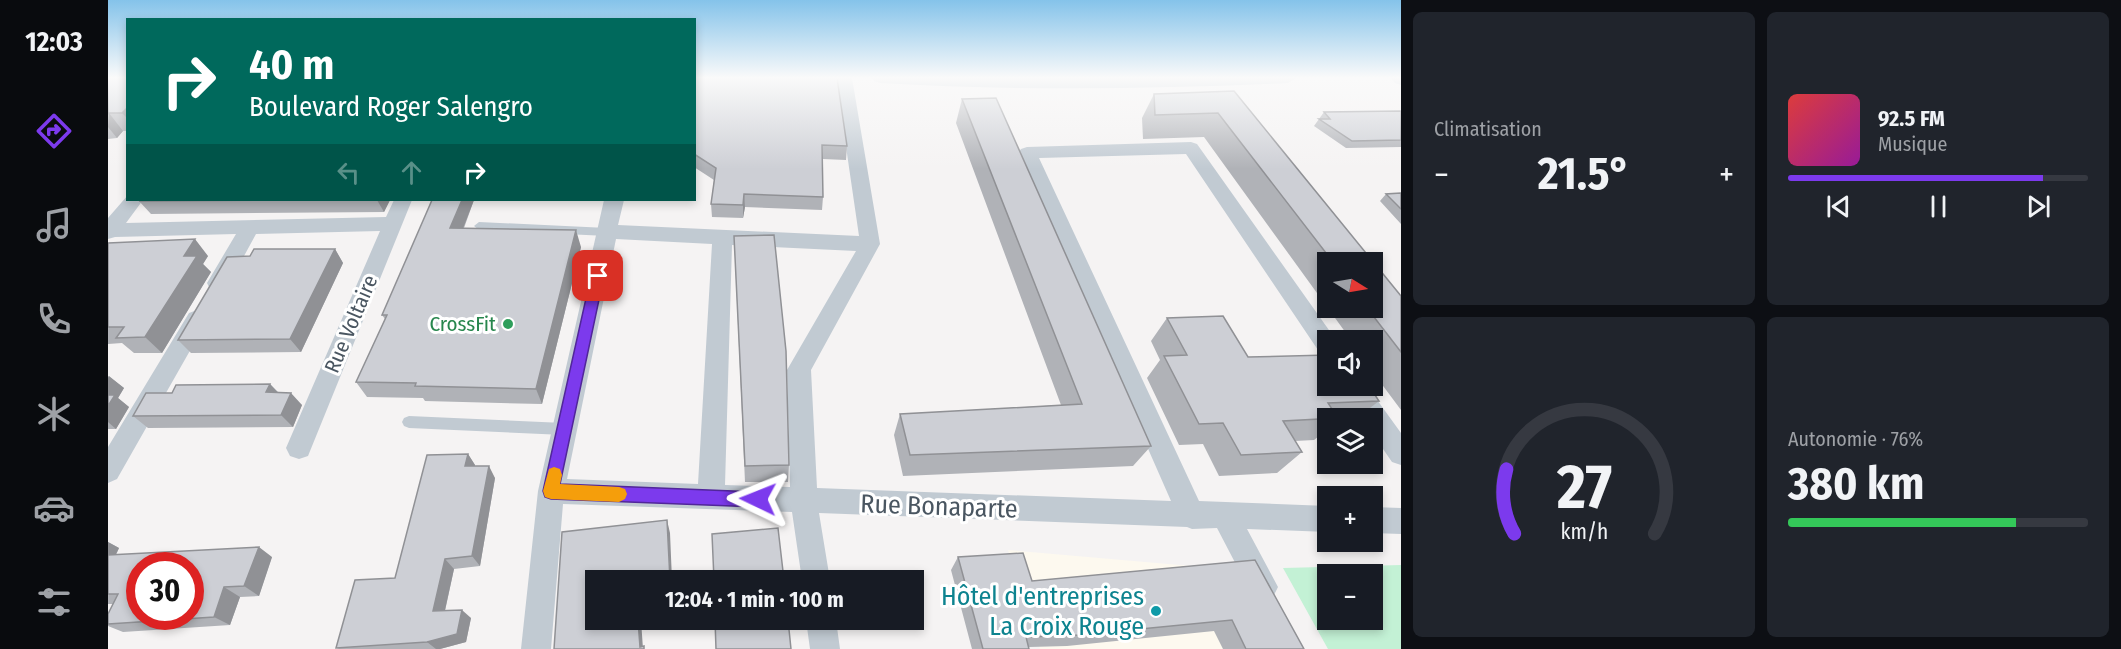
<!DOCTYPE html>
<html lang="fr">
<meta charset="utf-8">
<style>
:root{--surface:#171b24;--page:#20242c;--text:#f1f3f6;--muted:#9ea1a6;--line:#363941;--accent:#7c3aed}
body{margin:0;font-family:"Fira Sans Condensed",sans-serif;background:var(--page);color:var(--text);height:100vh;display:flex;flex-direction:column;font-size:22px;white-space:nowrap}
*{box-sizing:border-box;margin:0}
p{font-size:20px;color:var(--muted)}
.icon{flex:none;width:33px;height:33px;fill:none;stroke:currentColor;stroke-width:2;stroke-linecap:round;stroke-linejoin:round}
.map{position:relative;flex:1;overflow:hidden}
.side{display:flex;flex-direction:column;gap:12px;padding:12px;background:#0d0f14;width:720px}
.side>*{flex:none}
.hud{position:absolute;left:18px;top:18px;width:570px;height:183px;border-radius:0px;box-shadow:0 3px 9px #0003;background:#00695c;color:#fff;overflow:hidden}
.needle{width:39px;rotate:101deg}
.fabs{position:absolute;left:1209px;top:252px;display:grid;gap:12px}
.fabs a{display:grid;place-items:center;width:66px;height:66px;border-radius:0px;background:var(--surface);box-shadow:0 3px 9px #0003;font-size:30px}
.speed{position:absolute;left:18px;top:552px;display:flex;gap:12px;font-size:30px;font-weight:700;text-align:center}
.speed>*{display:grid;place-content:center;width:78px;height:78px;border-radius:50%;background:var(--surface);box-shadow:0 3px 9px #0003;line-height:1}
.speed .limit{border:9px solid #d22;background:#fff;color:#111}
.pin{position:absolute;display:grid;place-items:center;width:51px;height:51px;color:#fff;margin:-26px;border-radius:12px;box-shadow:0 3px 9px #0006}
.me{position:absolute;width:66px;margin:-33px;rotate:272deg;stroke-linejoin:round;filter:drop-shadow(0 0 4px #0008)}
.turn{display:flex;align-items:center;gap:21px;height:126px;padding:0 24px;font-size:27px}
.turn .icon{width:78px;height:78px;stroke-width:2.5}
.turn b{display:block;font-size:42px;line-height:51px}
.lanes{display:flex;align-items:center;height:57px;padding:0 24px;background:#0003;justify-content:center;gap:30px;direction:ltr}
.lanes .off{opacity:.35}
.big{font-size:45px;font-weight:700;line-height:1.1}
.side .widget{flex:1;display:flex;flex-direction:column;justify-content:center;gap:9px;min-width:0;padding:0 21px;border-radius:9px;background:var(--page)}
.side .dial{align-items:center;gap:0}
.dial svg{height:156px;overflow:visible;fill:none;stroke:var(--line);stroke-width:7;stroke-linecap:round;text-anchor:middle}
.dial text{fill:var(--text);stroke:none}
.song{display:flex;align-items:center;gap:18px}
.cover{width:72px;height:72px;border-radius:9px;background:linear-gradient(135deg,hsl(0 70% 55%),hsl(300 70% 35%))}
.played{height:6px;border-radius:3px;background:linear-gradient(90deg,var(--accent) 85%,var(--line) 85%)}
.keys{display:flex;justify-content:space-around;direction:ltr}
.heat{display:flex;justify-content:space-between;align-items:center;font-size:33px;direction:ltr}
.charge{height:9px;border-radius:4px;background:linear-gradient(90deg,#34c759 76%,var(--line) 0)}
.side .tiles{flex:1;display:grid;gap:12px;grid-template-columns:repeat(2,1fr)}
.trip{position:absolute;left:477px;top:570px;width:339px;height:60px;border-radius:0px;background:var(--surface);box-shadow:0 3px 9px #0003;font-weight:700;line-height:60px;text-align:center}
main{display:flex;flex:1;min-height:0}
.dock{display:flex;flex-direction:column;width:108px;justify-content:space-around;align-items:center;background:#090b0e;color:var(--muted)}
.dock .icon{width:42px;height:42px}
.dock .current{color:var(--accent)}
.dock b{font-size:27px;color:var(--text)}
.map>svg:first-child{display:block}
.commercial{fill:#fdf9ef}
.green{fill:#c3f1d5;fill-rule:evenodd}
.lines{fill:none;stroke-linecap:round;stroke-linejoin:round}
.service{fill:#c1cad2;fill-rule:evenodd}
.minor{fill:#c1cad2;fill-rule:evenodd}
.wall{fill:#b0b2b7;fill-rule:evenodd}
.shaded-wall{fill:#909195}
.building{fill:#cdcfd5;stroke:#909195;stroke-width:1.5;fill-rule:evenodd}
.route{fill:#7c3aed;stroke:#51269a;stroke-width:1.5}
.slow{fill:#f59e0b}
.leisure-dot{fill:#2e9e5b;stroke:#fff;stroke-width:2}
.culture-dot{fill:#0f9aa8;stroke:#fff;stroke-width:2}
.labels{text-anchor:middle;stroke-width:6;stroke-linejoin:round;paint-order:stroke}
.street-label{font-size:21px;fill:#4a5661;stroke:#fff}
.leisure-label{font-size:21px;fill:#27864d;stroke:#fff;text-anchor:end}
.near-street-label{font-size:26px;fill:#4a5661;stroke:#fff}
.near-culture-label{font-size:26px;fill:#0d838f;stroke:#fff;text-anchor:end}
</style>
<main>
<nav class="dock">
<b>12:03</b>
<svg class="icon current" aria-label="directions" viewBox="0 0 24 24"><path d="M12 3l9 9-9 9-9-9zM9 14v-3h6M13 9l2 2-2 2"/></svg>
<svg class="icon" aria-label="music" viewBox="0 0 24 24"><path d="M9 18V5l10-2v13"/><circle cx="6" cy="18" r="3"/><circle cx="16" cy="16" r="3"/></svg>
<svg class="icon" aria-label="phone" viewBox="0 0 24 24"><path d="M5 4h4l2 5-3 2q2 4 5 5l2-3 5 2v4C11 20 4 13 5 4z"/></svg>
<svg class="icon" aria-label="climate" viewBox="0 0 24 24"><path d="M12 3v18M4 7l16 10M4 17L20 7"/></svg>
<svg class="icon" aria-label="car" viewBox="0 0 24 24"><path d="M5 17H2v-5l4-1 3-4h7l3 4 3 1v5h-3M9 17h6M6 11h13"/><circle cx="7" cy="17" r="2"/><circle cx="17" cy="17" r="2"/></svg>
<svg class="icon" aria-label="filters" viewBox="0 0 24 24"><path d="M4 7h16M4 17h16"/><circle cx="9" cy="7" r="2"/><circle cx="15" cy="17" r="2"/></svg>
</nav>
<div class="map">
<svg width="1293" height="649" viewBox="0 0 1293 649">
<rect width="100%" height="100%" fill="#f5f3f3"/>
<path class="commercial" d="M 900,550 L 1129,570 L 1170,649 L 932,649 Z"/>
<path class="green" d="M 1293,565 L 1293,649 L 1220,649 L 1175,568 ZM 1264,574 L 1264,620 L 1220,620 L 1220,574 Z"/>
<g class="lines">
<path class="service" d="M 371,222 L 499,228 L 504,232 L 499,236 L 371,230 L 366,226 Z
M 301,416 L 456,423 L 461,425 L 463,429 L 461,433 L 456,435 L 301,428 L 296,426 L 294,422 L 296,418 Z"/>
<path class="minor" d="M 728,78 L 744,78 L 772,244 L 703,370 L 709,488 L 1063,501 L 910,153 L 913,149 L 919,147 L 1083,142 L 1089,144 L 1228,340 L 1220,340 L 1220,356 L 1212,353 L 1078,154 L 931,158 L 1091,501 L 1220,506 L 1220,532 L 1139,529 L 1170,587 L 1165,597 L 1155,602 L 1145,597 L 1109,528 L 1084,529 L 1079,527 L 711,513 L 722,580 L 694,580 L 684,512 L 455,504 L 443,649 L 413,649 L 430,491 L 496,200 L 516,200 L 510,225 L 751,236 ZM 508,239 L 604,244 L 590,484 L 459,479 ZM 624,245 L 748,251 L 679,370 L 682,487 L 617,485 Z
M 764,78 L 1188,78 L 1180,83 C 1044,89 908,91 772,83 L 766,81 Z
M 1283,78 L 1293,78 L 1293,85 L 1287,83 Z
M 20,195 L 20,200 L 35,200 L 18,223 L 278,217 L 286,200 L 304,200 L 200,456 L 191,459 L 182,456 L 178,448 L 272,231 L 148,234 L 118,289 L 110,291 L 102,289 L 99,283 L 128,234 L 7,237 L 0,239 L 0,218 Z
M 89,310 L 97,313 L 100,319 L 9,479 L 0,483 L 0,447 L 81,313 Z
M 1234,386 L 1259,386 L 1293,433 L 1293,465 L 1284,462 L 1264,433 L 1264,418 L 1255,418 Z
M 1264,507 L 1293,508 L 1293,534 L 1264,533 Z
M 698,620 L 728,620 L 732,649 L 702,649 Z"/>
</g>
<path class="wall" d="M 0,78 L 20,78 L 20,131 L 15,131 L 9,138 L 0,139 Z
M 586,78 L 739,146 L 738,160 L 715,159 L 715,197 L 714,210 L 637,207 L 635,218 L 604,217 L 603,204 L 606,180 L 586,167 Z
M 1126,91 L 1293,296 L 1293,410 L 1264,371 L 1264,340 L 1243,340 L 1096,137 L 1035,139 L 1034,118 L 1046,94 ZM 1220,262 L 1264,262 L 1264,308 L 1220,308 Z
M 854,99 L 1043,446 L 1025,466 L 795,476 L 786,435 L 792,414 L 953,405 L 848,123 Z
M 1293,111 L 1293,147 L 1238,148 L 1206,126 L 1216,112 Z
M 1293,193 L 1293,224 L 1272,201 L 1278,194 Z
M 33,200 L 282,200 L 276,212 L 43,214 L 31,201 Z
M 366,200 L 356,228 L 473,247 L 434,404 L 317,401 L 315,398 L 259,397 L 248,382 L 277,319 L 274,315 Z
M 626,236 L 681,465 L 680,482 L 637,482 Z
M 0,243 L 100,256 L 95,264 L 103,272 L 54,353 L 26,353 L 14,343 L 0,344 Z
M 227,249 L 235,263 L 193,352 L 83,353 L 70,340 L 142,256 Z
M 1059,318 L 1140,357 L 1271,401 L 1249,418 L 1220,418 L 1220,429 L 1206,440 L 1187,441 L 1194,452 L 1169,473 L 1111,476 L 1095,444 L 1071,445 L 1039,378 L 1052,360 L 1043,341 Z
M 0,376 L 16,388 L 10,398 L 21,407 L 8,429 L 0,429 Z
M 162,384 L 170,392 L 194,405 L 185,427 L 40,428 L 25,416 L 64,393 Z
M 360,454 L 367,465 L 367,466 L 387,478 L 372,566 L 346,569 L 337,611 L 363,618 L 358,642 L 332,649 L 231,649 L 228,648 L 287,578 Z
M 0,542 L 11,548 L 8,555 L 164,557 L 151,596 L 132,597 L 122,625 L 15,632 L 0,626 L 0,614 L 5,604 L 0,604 Z
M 850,557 L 924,581 L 1147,560 L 1196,649 L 1115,649 L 1106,631 L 959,646 L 921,647 L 921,649 L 864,649 L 843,570 Z"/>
<path class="shaded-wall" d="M 20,107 L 20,119 L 14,113 Z
M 1,113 L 15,131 L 9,138 L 0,127 Z
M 636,194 L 637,207 L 635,218 L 635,205 Z
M 269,200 L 282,200 L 276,212 Z
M 354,200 L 366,200 L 349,244 L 342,228 Z
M 468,230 L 473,247 L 434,404 L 428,389 Z
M 87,239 L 100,256 L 95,264 L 103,272 L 54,353 L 37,337 L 76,256 Z
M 227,249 L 235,263 L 193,352 L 182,339 Z
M 1,376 L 16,388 L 10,398 L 21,407 L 8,429 L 0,422 L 0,378 Z
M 162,384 L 173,396 L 158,392 Z
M 183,393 L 194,405 L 185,427 L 173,415 Z
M 360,454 L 367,465 L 364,478 L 357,466 Z
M 381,466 L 387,478 L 372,566 L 364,556 Z
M 559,520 L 562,533 L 564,580 L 562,580 Z
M 0,542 L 11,548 L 2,566 L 0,565 Z
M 151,547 L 164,557 L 151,596 L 136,586 Z
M 337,559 L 346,569 L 335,619 L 325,611 Z
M 116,587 L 132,597 L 122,625 L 106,617 Z
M 354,610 L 363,618 L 358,642 L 332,649 L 328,649 L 319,642 Z
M 530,620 L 533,620 L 535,649 L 532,647 Z"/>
<path class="building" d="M 0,78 L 20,78 L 20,107 L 14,113 L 1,113 L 0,114 Z
M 586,78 L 729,78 L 739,146 L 714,145 L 715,197 L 636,194 L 635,205 L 603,204 L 608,168 L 586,154 Z
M 1126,91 L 1293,296 L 1293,352 L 1259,308 L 1264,308 L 1264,262 L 1225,262 L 1110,113 L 1047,115 L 1046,94 Z
M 888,98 L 1043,446 L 802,455 L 792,414 L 974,404 L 854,99 Z
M 1293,111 L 1293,140 L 1244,141 L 1211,119 L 1222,119 L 1216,112 Z
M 1293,193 L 1293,209 L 1278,194 Z
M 33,200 L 201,200 L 31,201 Z
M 324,200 L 354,200 L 342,228 L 468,230 L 428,389 L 307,386 L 308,383 L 248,382 L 279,315 L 274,315 Z
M 666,235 L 678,351 L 681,465 L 637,466 L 626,236 Z
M 87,239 L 76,256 L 89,256 L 37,337 L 8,338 L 16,327 L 0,327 L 0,243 Z
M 146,249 L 227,249 L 182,339 L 70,340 L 119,257 L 142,256 Z
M 1115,316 L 1140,357 L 1220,355 L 1220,386 L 1261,386 L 1271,401 L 1220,403 L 1230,418 L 1175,421 L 1194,452 L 1133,455 L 1115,423 L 1091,424 L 1056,356 L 1079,355 L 1059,318 Z
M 162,384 L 158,392 L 183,393 L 173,415 L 25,416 L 38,393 L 64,393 L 68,385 Z
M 0,395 L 7,395 L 0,406 Z
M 360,454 L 357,466 L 381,466 L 364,556 L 337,559 L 325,611 L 354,610 L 349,634 L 319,642 L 228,648 L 247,580 L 287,578 L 319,455 Z
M 559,520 L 562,580 L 488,580 L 488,620 L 530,620 L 532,647 L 536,646 L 536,649 L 446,649 L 454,532 Z
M 670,528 L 676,580 L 606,580 L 604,534 Z
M 151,547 L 136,586 L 116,587 L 106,617 L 0,624 L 0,614 L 10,594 L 0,594 L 0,555 ZM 32,566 L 82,566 L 82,616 L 32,616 Z
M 915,553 L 924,581 L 1147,560 L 1196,649 L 1138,649 L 1124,620 L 971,635 L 918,637 L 921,649 L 875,649 L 850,557 Z
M 607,620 L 680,620 L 683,649 L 608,649 Z"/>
<linearGradient id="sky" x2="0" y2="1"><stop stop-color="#85c3ea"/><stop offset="0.46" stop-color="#fafafa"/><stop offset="1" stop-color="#fafafa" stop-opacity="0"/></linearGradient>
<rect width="1293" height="169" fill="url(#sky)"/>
<path class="route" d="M 490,271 L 496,276 L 452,484 L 650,492 L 655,494 L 658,499 L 655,505 L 650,507 L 443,499 L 437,497 L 435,491 L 483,276 Z"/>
<path class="slow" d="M 446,467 L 452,469 L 454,475 L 452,484 L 511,487 L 517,489 L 519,494 L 517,499 L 511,502 L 443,499 L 437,497 L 435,491 L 441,469 Z"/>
<circle class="leisure-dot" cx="400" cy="324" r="6"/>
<circle class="culture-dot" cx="1048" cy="611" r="6"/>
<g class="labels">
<g class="street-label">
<text transform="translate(243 324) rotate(-67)" y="7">Rue Voltaire</text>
</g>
<g class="leisure-label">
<text x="388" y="331">CrossFit</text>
</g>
<g class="near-street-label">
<text transform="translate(831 506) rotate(2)" y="9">Rue Bonaparte</text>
</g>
<g class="near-culture-label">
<text x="1036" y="605">Hôtel d'entreprises<tspan x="1036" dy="30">La Croix Rouge</tspan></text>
</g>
</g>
</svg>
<div class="fabs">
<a><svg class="needle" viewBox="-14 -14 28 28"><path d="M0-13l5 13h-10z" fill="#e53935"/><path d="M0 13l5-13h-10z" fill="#9ea1a6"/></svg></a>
<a><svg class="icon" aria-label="sound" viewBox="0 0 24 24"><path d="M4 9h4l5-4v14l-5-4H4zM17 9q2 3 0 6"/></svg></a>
<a><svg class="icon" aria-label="layers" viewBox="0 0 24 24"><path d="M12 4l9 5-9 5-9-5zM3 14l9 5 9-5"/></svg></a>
<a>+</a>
<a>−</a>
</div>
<div class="speed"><div class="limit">30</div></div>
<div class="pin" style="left:490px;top:276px;background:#d93025"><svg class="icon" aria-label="arrive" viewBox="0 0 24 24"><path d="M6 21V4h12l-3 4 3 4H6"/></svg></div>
<svg class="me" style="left:650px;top:499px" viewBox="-20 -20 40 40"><path d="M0-17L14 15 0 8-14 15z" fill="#7c3aed" stroke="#fff" stroke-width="4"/></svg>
<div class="trip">12:04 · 1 min · 100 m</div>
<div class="hud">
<div class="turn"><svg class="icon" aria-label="right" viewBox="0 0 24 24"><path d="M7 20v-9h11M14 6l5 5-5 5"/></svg><div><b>40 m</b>Boulevard Roger Salengro</div></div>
<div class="lanes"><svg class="icon off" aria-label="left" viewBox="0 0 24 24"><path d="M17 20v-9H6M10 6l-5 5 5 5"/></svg><svg class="icon off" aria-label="ahead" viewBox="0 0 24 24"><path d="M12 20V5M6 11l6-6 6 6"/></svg><svg class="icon" aria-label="right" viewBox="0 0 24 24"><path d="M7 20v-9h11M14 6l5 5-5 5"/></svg></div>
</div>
</div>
<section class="side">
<div class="tiles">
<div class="widget"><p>Climatisation</p>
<div class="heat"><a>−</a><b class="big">21.5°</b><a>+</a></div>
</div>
<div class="widget">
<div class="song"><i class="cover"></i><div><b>92.5 FM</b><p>Musique</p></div></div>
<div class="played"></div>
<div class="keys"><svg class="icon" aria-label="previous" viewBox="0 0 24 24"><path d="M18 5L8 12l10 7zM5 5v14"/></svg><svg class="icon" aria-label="pause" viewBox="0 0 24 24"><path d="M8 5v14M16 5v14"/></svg><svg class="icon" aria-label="next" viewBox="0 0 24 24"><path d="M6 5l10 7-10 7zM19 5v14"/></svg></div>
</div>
<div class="widget dial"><svg viewBox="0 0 100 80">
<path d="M14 69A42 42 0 1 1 86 69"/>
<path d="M14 69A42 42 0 0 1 10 36" stroke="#7c3aed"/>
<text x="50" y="56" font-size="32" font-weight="700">27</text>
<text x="50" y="72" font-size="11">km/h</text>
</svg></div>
<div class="widget"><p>Autonomie · 76%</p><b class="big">380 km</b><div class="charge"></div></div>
</div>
</section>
</main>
